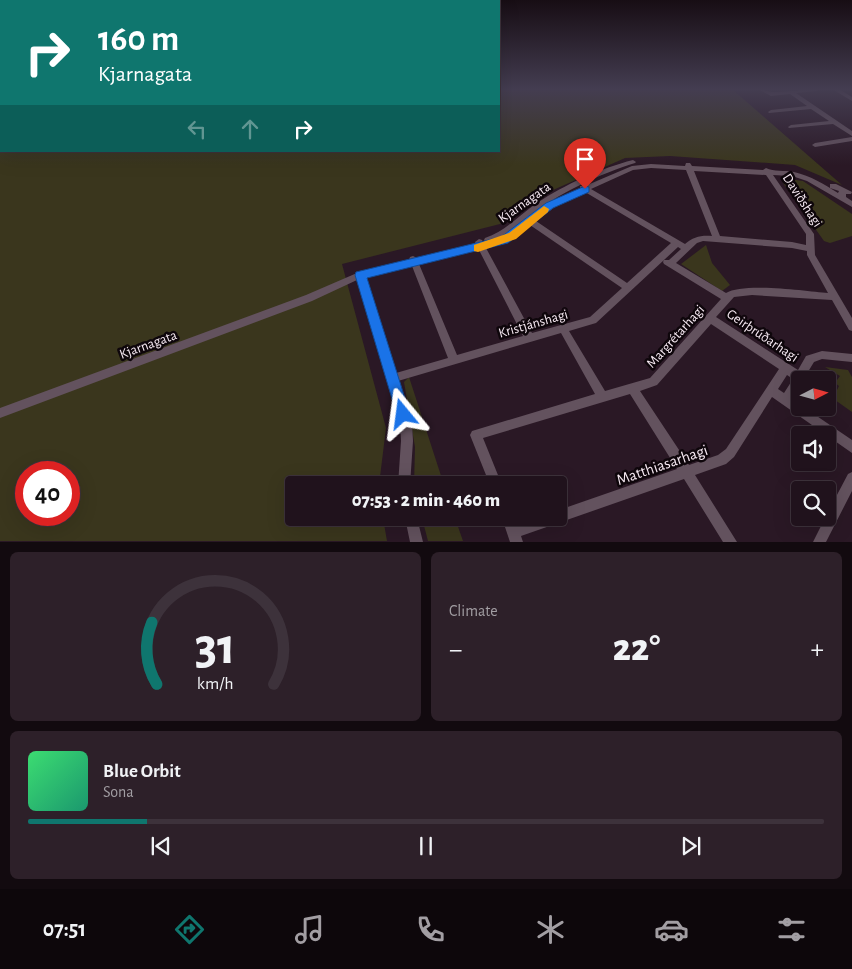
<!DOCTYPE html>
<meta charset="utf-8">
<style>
:root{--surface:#20121c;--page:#2d2029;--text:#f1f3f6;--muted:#a29ea3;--line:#3d323b;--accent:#0f766e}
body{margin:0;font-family:"Alegreya Sans",sans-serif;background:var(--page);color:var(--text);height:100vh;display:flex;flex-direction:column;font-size:19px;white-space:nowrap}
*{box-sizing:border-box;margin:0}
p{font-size:16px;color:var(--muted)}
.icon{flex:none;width:28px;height:28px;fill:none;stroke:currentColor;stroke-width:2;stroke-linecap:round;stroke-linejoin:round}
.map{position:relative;height:542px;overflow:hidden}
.side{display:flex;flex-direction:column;gap:10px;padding:10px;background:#120a0f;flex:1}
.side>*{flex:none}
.guide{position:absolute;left:0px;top:0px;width:500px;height:152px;box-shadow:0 5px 20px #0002,0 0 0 1px var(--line);background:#0f766e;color:#fff;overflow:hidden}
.needle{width:32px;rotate:84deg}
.buttons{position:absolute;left:791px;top:371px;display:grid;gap:10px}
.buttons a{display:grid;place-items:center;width:45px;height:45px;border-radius:5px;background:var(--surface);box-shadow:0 5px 20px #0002,0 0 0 1px var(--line);font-size:25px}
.speed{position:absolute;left:15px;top:461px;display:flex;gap:10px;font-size:25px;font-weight:700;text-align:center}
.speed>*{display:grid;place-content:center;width:65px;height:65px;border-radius:50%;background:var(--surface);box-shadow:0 5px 20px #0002,0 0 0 1px var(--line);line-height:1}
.speed .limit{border:8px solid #d22;background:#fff;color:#111}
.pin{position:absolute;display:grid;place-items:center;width:42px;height:42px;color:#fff;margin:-51px -21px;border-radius:50% 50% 50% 0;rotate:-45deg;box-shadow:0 0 5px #0007}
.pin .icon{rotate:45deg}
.me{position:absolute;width:55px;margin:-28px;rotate:344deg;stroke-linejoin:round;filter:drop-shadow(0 0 4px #0008)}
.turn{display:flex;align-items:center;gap:18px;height:105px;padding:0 15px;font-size:22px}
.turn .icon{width:65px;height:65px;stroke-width:2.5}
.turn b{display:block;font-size:35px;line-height:42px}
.lanes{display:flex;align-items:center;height:48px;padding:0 15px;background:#0003;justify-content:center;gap:25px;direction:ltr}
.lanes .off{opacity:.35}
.big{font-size:38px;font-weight:800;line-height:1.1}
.side .widget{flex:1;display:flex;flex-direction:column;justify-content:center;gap:8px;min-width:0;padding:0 18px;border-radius:8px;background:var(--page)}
.side .dial{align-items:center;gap:0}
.dial svg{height:130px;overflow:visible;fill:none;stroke:var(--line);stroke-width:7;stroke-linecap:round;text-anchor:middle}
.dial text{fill:var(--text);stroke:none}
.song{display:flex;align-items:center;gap:15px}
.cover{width:60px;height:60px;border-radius:8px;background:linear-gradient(135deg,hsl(140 70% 55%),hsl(160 70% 35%))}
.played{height:5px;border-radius:2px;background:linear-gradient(90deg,var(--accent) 15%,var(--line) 15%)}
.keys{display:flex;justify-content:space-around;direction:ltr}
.heat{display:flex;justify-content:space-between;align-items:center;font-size:28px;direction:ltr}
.side .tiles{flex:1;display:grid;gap:10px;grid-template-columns:1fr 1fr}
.widget:last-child{grid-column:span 2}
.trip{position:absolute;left:285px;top:476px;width:282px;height:50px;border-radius:5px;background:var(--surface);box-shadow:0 5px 20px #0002,0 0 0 1px var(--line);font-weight:800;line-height:50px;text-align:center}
.dock{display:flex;height:80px;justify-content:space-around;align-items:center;background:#0d070b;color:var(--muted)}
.dock .icon{width:35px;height:35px}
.dock .current{color:var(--accent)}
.dock b{font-size:22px;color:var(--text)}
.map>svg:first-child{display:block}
.green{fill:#3a361d;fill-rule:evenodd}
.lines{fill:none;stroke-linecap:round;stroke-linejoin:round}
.minor{fill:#63525e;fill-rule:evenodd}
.route{fill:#1a73e8;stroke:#114b97}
.slow{fill:#f59e0b}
.labels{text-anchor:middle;stroke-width:5;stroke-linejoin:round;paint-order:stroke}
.street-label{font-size:14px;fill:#f8ebf4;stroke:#0e060b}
.near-street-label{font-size:16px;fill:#f8ebf4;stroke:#0e060b}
</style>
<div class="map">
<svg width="852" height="542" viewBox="0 0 852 542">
<rect width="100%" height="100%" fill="#2a1825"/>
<path class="green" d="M 0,89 L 1,151 L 499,151 L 499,89 L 732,89 L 842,185 L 795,165 L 670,156 L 625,158 L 544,194 L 500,224 L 342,264 L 386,428 L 379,485 L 294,485 L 294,518 L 383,518 L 387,541 L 0,541 ZM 26,472 L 69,472 L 69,515 L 26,515 Z
M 782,178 L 803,181 L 852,214 L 852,236 L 830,243 L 824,241 L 783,183 Z
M 706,245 L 712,263 L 730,285 L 722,291 L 681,264 Z
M 825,367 L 848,370 L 852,377 L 852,412 L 828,395 L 828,388 L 836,392 L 839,386 L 835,383 L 840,376 Z
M 409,377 L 444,485 L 414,485 L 415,447 L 404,382 Z
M 422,518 L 455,518 L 463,541 L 428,541 Z"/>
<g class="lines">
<path class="minor" d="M 758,89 C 764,89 768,92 774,92 C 789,92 805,89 820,89 L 817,91 L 796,93 L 852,131 L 852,136 L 833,124 L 789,128 L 788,127 L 791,125 L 829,121 L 811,109 L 769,113 L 768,112 L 771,110 L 807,106 L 790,94 L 771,96 Z
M 832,89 L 839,89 L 852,97 L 852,101 Z
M 852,137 L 852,141 L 815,147 L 812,145 L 815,143 Z
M 633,160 L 636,162 L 635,163 C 602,173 556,194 529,217 L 553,200 L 580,189 L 580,186 L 585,186 L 632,166 L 651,164 L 685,166 L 686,163 L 690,163 L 692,166 L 763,170 L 766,168 C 774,172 784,170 794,172 C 811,176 824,184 838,193 L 839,191 L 830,188 L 830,184 L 836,184 L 852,192 L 851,194 L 846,194 L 846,197 L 852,201 L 852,207 L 807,181 L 792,176 L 773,175 L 814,234 L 815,255 L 852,318 L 852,331 L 849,330 L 832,300 L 752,295 L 734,297 L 716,317 L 798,370 L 806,356 L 822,351 L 852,354 L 852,362 L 822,359 L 814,362 L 803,380 L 800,380 L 800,386 L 793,399 L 800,404 L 800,408 L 805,408 L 852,440 L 852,453 L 772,397 L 734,457 L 726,464 L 695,475 L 737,542 L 723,542 L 684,479 L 521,536 L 523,542 L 510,542 L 502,518 L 514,518 L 517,524 L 537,518 L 559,518 L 559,510 L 677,469 L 630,394 L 483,438 L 502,485 L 490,485 L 470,435 L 472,431 L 595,394 L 561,333 L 398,381 L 412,423 L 413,441 L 410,485 L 398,485 L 401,441 L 400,423 L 357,280 L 312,301 L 0,418 L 0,408 L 306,295 L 357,273 L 409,260 L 410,257 L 413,256 L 417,258 L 476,245 L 475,242 L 479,239 L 482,240 L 484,243 L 486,242 L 484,240 L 485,238 C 506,231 519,215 537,203 C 564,185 601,168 633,160 ZM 651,168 L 686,170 L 712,236 C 701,235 693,237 685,244 L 591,189 L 633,170 ZM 694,171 L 766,175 L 806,234 L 806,245 L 792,242 L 720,236 ZM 585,192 L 671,243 L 627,283 L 536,221 L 559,204 ZM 530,225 L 622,288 L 590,317 L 532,333 L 486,248 L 507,243 ZM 703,241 L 792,248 L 807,251 L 807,255 L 828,293 C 806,291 743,282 726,293 L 676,263 L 697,243 ZM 678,247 L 681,249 L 669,260 L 664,260 ZM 479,250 L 523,336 L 457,355 L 419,264 ZM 664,260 L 663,262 L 664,264 L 721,299 L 650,378 L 605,391 L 569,331 L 596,323 ZM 412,266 L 448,358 L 396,373 L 365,277 ZM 711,324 L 779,369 L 726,449 L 718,455 L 689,465 L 640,391 L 657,385 ZM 787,375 L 793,379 L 784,393 L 778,389 Z
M 852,472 L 852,491 L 826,542 L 813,542 L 825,518 L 828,518 L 828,512 L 848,474 Z
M 405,518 L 417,518 L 423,542 L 410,542 Z"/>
</g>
<linearGradient id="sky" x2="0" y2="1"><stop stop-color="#170d14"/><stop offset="0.54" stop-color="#443d51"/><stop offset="1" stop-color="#443d51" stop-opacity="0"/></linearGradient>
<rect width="852" height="165" fill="url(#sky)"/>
<path class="route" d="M 585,186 L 589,187 L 589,192 L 553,208 L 508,243 L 367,278 L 410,414 L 408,419 L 403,421 L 398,419 L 355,275 L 356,272 L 501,237 L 546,203 Z"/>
<path class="slow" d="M 544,206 L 549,209 L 548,212 L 516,239 L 478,252 L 474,251 L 474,245 L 509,233 Z"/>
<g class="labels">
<g class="street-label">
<text transform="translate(803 200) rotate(57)" y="5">Daviðshagi</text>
<text transform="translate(524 202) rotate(-35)" y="5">Kjarnagata</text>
<text transform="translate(533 323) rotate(-16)" y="5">Kristjánshagi</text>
<text transform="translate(763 335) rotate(34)" y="5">Geirþrúðarhagi</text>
<text transform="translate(675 336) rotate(-48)" y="5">Margrétarhagi</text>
<text transform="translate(148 344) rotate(-20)" y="5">Kjarnagata</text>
</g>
<g class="near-street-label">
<text transform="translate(662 464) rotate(-19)" y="6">Matthiasarhagi</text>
</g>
</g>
</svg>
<div class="buttons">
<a><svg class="needle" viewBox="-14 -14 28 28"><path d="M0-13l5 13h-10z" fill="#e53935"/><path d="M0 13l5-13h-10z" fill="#a29ea3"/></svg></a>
<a><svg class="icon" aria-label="sound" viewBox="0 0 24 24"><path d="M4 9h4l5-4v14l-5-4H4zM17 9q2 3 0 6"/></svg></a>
<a><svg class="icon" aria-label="search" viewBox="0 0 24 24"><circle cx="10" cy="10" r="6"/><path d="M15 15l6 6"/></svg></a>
</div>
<div class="speed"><div class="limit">40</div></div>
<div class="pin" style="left:585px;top:189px;background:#d93025"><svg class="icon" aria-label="arrive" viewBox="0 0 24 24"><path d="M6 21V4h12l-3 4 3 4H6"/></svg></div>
<svg class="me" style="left:403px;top:414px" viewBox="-20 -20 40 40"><path d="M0-17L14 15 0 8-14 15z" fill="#1a73e8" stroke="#fff" stroke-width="4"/></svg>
<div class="trip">07:53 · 2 min · 460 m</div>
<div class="guide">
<div class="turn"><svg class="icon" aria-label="right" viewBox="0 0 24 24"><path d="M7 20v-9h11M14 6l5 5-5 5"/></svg><div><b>160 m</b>Kjarnagata</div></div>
<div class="lanes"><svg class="icon off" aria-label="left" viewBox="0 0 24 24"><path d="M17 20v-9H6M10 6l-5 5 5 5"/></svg><svg class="icon off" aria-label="ahead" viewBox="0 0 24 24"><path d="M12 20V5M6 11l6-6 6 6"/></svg><svg class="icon" aria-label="right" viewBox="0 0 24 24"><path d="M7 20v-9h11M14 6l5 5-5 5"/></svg></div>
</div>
</div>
<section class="side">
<div class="tiles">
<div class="widget dial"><svg viewBox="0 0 100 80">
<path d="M14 69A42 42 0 1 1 86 69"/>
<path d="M14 69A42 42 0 0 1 11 31" stroke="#0f766e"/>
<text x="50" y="56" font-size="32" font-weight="700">31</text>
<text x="50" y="72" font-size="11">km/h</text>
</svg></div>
<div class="widget"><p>Climate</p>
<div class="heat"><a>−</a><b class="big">22°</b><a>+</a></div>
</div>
<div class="widget">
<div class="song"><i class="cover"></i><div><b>Blue Orbit</b><p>Sona</p></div></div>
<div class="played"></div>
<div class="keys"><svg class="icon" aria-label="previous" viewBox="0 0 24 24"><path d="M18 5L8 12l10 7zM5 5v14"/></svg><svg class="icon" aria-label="pause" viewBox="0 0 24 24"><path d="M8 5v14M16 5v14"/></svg><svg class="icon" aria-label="next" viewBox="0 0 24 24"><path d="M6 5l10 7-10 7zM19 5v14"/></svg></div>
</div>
</div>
</section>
<nav class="dock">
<b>07:51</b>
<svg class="icon current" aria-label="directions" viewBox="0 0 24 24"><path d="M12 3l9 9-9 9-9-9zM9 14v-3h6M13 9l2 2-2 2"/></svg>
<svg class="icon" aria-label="music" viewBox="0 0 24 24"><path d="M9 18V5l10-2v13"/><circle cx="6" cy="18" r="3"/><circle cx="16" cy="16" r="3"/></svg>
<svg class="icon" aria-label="phone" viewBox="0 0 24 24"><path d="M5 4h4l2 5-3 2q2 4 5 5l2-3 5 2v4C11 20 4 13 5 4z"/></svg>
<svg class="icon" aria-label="climate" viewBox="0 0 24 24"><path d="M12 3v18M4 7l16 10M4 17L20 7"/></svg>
<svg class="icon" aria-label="car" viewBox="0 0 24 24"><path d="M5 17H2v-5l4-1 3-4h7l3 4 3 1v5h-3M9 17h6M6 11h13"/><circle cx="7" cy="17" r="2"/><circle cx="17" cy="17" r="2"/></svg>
<svg class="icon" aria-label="filters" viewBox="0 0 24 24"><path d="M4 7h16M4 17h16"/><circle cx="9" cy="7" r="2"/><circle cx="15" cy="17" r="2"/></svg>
</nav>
